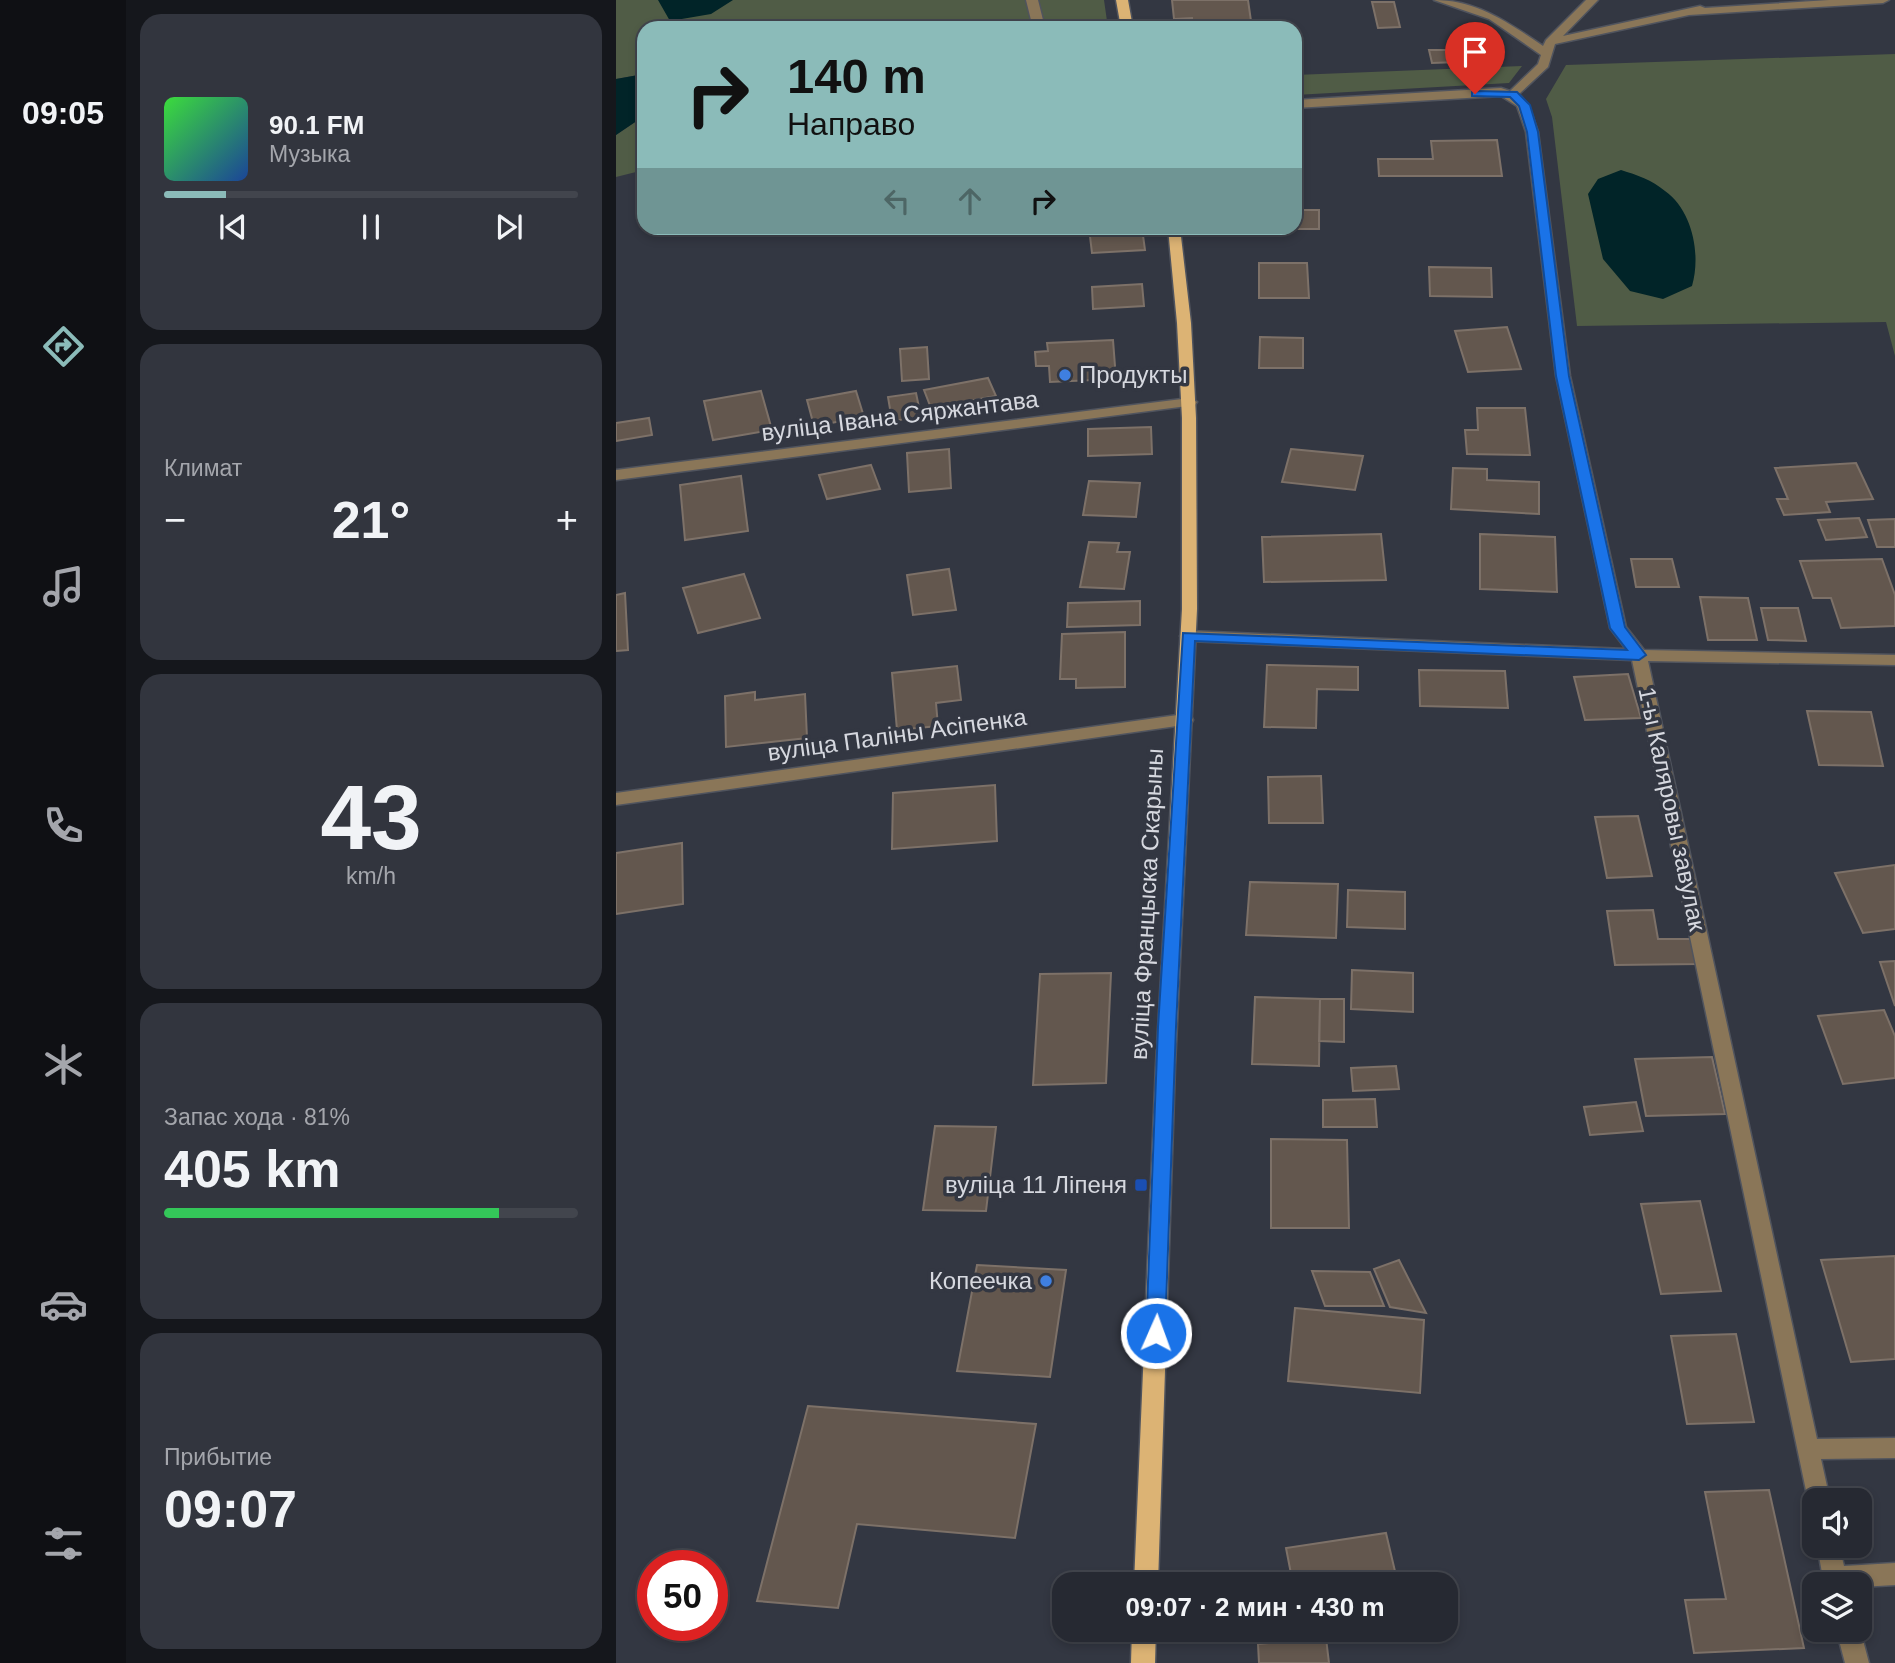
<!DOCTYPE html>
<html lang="ru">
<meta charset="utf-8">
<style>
:root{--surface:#262932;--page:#32353e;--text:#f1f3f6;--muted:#a4a6ac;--line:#42454d;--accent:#8bbbb9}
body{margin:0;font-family:Helvetica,sans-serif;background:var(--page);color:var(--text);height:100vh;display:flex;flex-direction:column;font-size:26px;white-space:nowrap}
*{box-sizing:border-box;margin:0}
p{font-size:23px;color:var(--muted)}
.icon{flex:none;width:38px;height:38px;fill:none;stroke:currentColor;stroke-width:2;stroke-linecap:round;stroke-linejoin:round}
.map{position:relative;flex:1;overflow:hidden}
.details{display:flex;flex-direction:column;gap:14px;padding:14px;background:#15171c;width:490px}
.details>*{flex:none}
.guide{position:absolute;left:21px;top:21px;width:665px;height:214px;border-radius:21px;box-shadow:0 4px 10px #0003,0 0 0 2px var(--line);background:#8bbbb9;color:#111;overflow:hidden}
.buttons{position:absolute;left:1186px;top:1488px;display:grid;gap:14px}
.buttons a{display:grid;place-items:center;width:70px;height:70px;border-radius:14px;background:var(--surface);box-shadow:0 4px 10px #0003,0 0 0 2px var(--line);font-size:35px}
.speed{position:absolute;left:21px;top:1550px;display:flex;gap:14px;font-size:35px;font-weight:700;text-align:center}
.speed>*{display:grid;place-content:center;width:91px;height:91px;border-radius:50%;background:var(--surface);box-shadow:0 4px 10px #0003,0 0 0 2px var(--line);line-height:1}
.speed .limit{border:10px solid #d22;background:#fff;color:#111}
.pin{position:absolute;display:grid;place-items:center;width:60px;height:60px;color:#fff;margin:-72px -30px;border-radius:50% 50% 50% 0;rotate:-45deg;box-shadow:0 0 7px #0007}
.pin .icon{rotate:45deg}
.me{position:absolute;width:77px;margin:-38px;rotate:2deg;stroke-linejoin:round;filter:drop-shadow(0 0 5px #0008)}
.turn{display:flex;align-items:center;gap:24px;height:147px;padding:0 35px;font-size:32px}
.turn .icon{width:91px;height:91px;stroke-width:2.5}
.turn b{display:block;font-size:49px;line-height:60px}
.lanes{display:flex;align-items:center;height:66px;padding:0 35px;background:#0003;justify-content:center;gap:35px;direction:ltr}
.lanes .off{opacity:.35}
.big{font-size:52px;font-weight:600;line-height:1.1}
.details .card{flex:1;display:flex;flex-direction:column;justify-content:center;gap:10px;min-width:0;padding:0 24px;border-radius:21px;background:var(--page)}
.details .dial{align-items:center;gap:0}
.dial b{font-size:91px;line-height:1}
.song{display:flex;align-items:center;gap:21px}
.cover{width:84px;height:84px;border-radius:10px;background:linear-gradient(135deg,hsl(120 70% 55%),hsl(220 70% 35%))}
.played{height:7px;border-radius:4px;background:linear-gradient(90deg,var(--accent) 15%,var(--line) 15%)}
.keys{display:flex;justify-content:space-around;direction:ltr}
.heat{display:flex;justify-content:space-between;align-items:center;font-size:38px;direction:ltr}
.charge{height:10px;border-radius:5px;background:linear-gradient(90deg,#34c759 81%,var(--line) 0)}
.trip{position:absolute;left:436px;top:1572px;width:406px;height:70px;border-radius:21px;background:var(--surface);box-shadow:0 4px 10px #0003,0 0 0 2px var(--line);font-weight:600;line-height:70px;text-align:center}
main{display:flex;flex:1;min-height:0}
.menu{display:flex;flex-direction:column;width:126px;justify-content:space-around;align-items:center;background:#0f1014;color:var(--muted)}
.menu .icon{width:49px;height:49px}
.menu .on{color:var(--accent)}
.menu b{font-size:32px;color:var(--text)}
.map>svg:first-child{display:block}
.green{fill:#505c46}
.water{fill:#012428}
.building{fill:#63574e;stroke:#7d7168;stroke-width:2}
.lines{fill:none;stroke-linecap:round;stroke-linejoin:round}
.minor-casing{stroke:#50545e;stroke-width:3}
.major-casing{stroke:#50545e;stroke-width:3}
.minor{fill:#8a7658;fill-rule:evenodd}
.major{fill:#dcb374;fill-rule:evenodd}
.route{fill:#1a73e8;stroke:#114b97;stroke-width:2}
.shop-dot{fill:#3f7fe0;stroke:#333742;stroke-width:2.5}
.transit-dot{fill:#1a4fb4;stroke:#333742;stroke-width:2.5}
.labels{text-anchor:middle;stroke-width:7;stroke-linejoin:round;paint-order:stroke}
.poi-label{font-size:24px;fill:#d6d8df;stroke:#333742;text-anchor:end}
.street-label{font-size:24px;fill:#d6d8df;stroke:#333742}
</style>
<main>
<nav class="menu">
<b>09:05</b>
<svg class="icon on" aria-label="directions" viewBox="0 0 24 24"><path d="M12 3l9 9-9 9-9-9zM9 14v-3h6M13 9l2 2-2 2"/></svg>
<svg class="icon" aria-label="music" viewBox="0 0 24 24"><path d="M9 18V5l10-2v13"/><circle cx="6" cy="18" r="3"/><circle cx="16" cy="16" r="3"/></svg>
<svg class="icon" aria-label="phone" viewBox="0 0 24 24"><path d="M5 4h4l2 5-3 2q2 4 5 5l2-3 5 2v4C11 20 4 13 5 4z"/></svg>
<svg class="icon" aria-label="climate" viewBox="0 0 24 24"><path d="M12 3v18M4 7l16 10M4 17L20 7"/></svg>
<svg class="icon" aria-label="car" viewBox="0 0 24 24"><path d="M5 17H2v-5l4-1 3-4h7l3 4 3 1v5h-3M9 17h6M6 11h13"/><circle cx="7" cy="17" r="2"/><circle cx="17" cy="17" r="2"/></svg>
<svg class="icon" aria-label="filters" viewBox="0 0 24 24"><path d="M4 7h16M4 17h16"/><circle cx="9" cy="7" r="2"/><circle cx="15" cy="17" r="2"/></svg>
</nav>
<section class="details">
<div class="card">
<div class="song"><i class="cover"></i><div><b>90.1 FM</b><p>Музыка</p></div></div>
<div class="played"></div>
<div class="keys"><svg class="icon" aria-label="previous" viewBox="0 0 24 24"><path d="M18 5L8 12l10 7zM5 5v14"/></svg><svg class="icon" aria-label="pause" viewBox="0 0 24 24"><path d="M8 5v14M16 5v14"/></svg><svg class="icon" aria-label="next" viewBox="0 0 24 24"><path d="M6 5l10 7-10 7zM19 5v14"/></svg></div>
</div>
<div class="card"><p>Климат</p>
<div class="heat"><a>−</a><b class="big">21°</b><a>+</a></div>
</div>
<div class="card dial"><b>43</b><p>km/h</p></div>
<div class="card"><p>Запас хода · 81%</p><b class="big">405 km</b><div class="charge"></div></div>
<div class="card"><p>Прибытие</p><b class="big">09:07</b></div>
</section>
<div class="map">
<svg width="1279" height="1663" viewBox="0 0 1279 1663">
<rect width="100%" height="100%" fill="#333742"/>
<path class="green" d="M 0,0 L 488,0 L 492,28 L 28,28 L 28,74 L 0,79 Z
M 1279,54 L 1279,356 L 1270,322 L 961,326 L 936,117 L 930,99 L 950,65 Z
M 906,66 L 893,83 L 679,95 L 679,75 Z
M 28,116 L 28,170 L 0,177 L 0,135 Z"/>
<path class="water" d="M 42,0 L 117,0 L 95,14 L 54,21 Z
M 28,74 L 28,116 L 0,135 L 0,79 Z
M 1005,170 C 1021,175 1036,180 1049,191 C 1077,211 1085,255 1076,286 L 1047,299 L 1014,291 L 987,259 L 972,194 L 982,179 Z"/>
<path class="building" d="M 556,0 L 632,0 L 636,28 L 577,28 L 576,18 L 558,19 Z
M 756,2 L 778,2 L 784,27 L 762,28 Z
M 813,50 L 838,50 L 842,62 L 816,63 Z
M 881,140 L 886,176 L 763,176 L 762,159 L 817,159 L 815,141 Z
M 679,210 L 703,210 L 703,229 L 641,229 L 679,228 Z
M 473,228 L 526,228 L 529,250 L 476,253 Z
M 643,263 L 691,263 L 693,298 L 643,298 Z
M 813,267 L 875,268 L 876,297 L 814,296 Z
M 526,284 L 528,306 L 477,309 L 476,287 Z
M 891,327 L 905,369 L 852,372 L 839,331 Z
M 644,337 L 687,338 L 687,368 L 643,368 Z
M 497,340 L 500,379 L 434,382 L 433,366 L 420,366 L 419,352 L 432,351 L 431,343 Z
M 311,347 L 313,379 L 286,381 L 284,349 Z
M 372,378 L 380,396 L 315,408 L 308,390 Z
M 145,391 L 156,430 L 97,440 L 88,401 Z
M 240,391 L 248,417 L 198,426 L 191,400 Z
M 300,393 L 305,417 L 276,421 L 272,397 Z
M 861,408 L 909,408 L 914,455 L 851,454 L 849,430 L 862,430 Z
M 33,418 L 36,435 L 0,441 L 0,423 Z
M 535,427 L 536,454 L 472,456 L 472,429 Z
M 333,449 L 335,488 L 293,492 L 291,453 Z
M 675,449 L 747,456 L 739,490 L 666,482 Z
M 1240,463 L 1257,499 L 1210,502 L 1214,512 L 1168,515 L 1161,499 L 1172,499 L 1159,468 Z
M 255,465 L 264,489 L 211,499 L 203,475 Z
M 837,468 L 871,469 L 871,480 L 923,482 L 923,514 L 835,509 Z
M 125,476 L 132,531 L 69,540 L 64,485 Z
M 473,481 L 524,483 L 520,517 L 467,515 Z
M 1243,518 L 1251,537 L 1210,540 L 1202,520 Z
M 1279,519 L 1279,547 L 1261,547 L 1252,520 Z
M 765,534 L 770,580 L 648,582 L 646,537 Z
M 864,534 L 939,537 L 941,592 L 864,589 Z
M 473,542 L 503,543 L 501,552 L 514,552 L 508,589 L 464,587 Z
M 1015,559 L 1056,559 L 1063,587 L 1020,587 Z
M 1266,559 L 1279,595 L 1279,626 L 1225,628 L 1215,598 L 1197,598 L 1184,561 Z
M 333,569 L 340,610 L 297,615 L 291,575 Z
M 128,574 L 144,618 L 82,633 L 67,588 Z
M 9,593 L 12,650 L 0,651 L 0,595 Z
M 1084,597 L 1132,598 L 1141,640 L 1092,640 Z
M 524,601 L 524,625 L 451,627 L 452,603 Z
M 1145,608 L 1182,608 L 1190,641 L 1152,640 Z
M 509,632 L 509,687 L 460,688 L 460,679 L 444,679 L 446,634 Z
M 651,665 L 742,667 L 742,690 L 701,689 L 700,728 L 648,727 Z
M 341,666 L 345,700 L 320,703 L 322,726 L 281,730 L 276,673 Z
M 803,670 L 889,671 L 892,708 L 804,706 Z
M 1012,674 L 1025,718 L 969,720 L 958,677 Z
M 139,692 L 139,700 L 189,694 L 191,738 L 110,747 L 109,696 Z
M 1191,711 L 1255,712 L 1267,766 L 1203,765 Z
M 705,776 L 707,823 L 653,823 L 652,777 Z
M 379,785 L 381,841 L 276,849 L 277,793 Z
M 1022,816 L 1036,876 L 991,878 L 979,817 Z
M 66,843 L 67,904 L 0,914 L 0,853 Z
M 1279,865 L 1279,929 L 1247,933 L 1219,873 Z
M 634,882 L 722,884 L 720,938 L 630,935 Z
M 732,890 L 789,892 L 789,929 L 731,927 Z
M 1037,910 L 1042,939 L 1078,939 L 1083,964 L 999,965 L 991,911 Z
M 1279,961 L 1279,1006 L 1264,962 Z
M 736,970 L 797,973 L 797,1012 L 735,1009 Z
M 495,973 L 490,1083 L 417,1085 L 424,974 Z
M 639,997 L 704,999 L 703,1066 L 636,1064 Z
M 704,999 L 728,999 L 728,1042 L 703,1041 Z
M 1268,1010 L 1279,1036 L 1279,1078 L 1227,1084 L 1202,1016 Z
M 1096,1057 L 1109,1114 L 1030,1116 L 1019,1059 Z
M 780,1066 L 783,1089 L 737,1091 L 735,1068 Z
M 759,1099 L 761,1127 L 707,1127 L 707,1100 Z
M 1020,1102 L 1027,1131 L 974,1135 L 968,1107 Z
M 319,1126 L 380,1127 L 370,1211 L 307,1210 Z
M 655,1139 L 731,1140 L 733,1228 L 655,1228 Z
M 1084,1201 L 1105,1291 L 1045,1294 L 1025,1204 Z
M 1279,1256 L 1279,1359 L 1235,1362 L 1205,1260 Z
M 783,1260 L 810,1313 L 774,1307 L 758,1269 Z
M 361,1265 L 450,1270 L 434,1377 L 341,1371 Z
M 696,1271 L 754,1272 L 768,1306 L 709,1306 Z
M 679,1308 L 808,1320 L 804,1393 L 672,1381 Z
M 1120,1334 L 1138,1422 L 1071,1424 L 1055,1336 Z
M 192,1406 L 420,1424 L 399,1538 L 241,1524 L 222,1608 L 141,1601 Z
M 1153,1490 L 1188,1648 L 1078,1653 L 1069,1600 L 1110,1599 L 1089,1492 Z
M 770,1533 L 782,1584 L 677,1584 L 670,1548 Z
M 710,1638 L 713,1663 L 643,1663 L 642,1644 Z"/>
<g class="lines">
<defs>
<path id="minor" d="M 410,0 L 422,0 L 429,28 L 417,28 Z
M 818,0 C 861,0 893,23 927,46 L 930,40 L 970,0 L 982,0 L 947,36 L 1084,6 L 1089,8 L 1213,0 L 1273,0 L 1267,3 L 1073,15 L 939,44 L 932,67 L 903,94 L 913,106 L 922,132 L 954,376 L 1010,627 L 1028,650 L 1279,655 L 1279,665 L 1032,661 L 1201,1439 L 1279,1438 L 1279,1458 L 1205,1459 L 1214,1500 L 1199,1500 L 1199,1509 L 1192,1500 L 1016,660 L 572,641 L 564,636 L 572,631 L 1010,649 L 994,628 L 940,376 L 910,132 L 901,106 L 885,96 L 679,108 L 679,100 L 885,88 L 894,91 L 922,64 L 925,55 L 873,19 Z
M 574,398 L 581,402 L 579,405 L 0,480 L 0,470 Z
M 569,714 L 575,716 L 577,720 L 575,724 L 0,805 L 0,793 Z
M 1201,1545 L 1223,1545 L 1228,1566 L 1279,1563 L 1279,1585 L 1244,1587 L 1244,1584 L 1208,1584 Z
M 1220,1629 L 1244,1629 L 1253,1663 L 1229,1663 Z"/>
<path id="major" d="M 500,0 L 512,0 L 517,28 L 505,28 Z
M 552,228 L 564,228 L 575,323 L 580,418 L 581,609 L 559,1065 L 542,1584 L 518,1584 L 540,1065 L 566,609 L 566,418 L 561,323 Z
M 516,1629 L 540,1629 L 539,1663 L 515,1663 Z"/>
</defs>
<use href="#minor" class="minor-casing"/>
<use href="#major" class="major-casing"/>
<use href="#minor" class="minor"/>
<use href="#major" class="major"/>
</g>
<path class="route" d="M 859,91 L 901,92 L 914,105 L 922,132 L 953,376 L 1009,627 L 1030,655 L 1023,660 L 579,641 L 560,1027 L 549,1333 L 547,1339 L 540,1342 L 533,1339 L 530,1333 L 542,1027 L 567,633 L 1011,650 L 994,628 L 940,376 L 911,132 L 903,106 L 894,97 L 856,96 L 856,92 Z"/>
<g class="shop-dot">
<circle cx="449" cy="375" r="7"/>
<circle cx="430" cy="1281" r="7"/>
</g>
<rect class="transit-dot" x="518" y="1178" width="14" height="14" rx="3.5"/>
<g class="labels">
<g class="poi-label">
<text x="463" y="383" text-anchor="start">Продукты</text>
<text x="511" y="1193">вуліца 11 Ліпеня</text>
<text x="416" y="1289">Копеечка</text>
</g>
<g class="street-label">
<text transform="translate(284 416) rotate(-7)" y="8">вуліца Івана Сяржантава</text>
<text transform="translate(281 735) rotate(-8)" y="8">вуліца Паліны Асіпенка</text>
<text transform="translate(1056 809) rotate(78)" y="8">1-ы Каляровы завулак</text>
<text transform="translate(531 904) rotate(-87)" y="8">вуліца Францыска Скарыны</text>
</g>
</g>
</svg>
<div class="buttons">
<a><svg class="icon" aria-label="sound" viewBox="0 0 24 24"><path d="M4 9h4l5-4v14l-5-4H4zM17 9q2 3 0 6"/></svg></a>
<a><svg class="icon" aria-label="layers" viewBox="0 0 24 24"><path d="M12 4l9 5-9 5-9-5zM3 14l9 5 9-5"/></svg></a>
</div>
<div class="speed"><div class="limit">50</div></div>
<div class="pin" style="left:859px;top:94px;background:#d93025"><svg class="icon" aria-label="arrive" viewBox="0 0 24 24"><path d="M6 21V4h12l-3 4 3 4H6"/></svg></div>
<svg class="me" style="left:540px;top:1333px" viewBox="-20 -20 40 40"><circle r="17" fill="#1a73e8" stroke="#fff" stroke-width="3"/><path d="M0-11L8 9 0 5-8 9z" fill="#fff"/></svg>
<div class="trip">09:07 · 2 мин · 430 m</div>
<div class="guide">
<div class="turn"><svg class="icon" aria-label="right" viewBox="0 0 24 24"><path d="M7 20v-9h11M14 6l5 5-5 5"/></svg><div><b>140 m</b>Направо</div></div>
<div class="lanes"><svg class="icon off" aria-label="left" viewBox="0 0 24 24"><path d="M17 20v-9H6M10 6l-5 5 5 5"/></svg><svg class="icon off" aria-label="ahead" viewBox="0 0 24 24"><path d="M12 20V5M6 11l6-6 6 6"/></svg><svg class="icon" aria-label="right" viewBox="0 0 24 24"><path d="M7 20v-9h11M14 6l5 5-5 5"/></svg></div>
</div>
</div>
</main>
